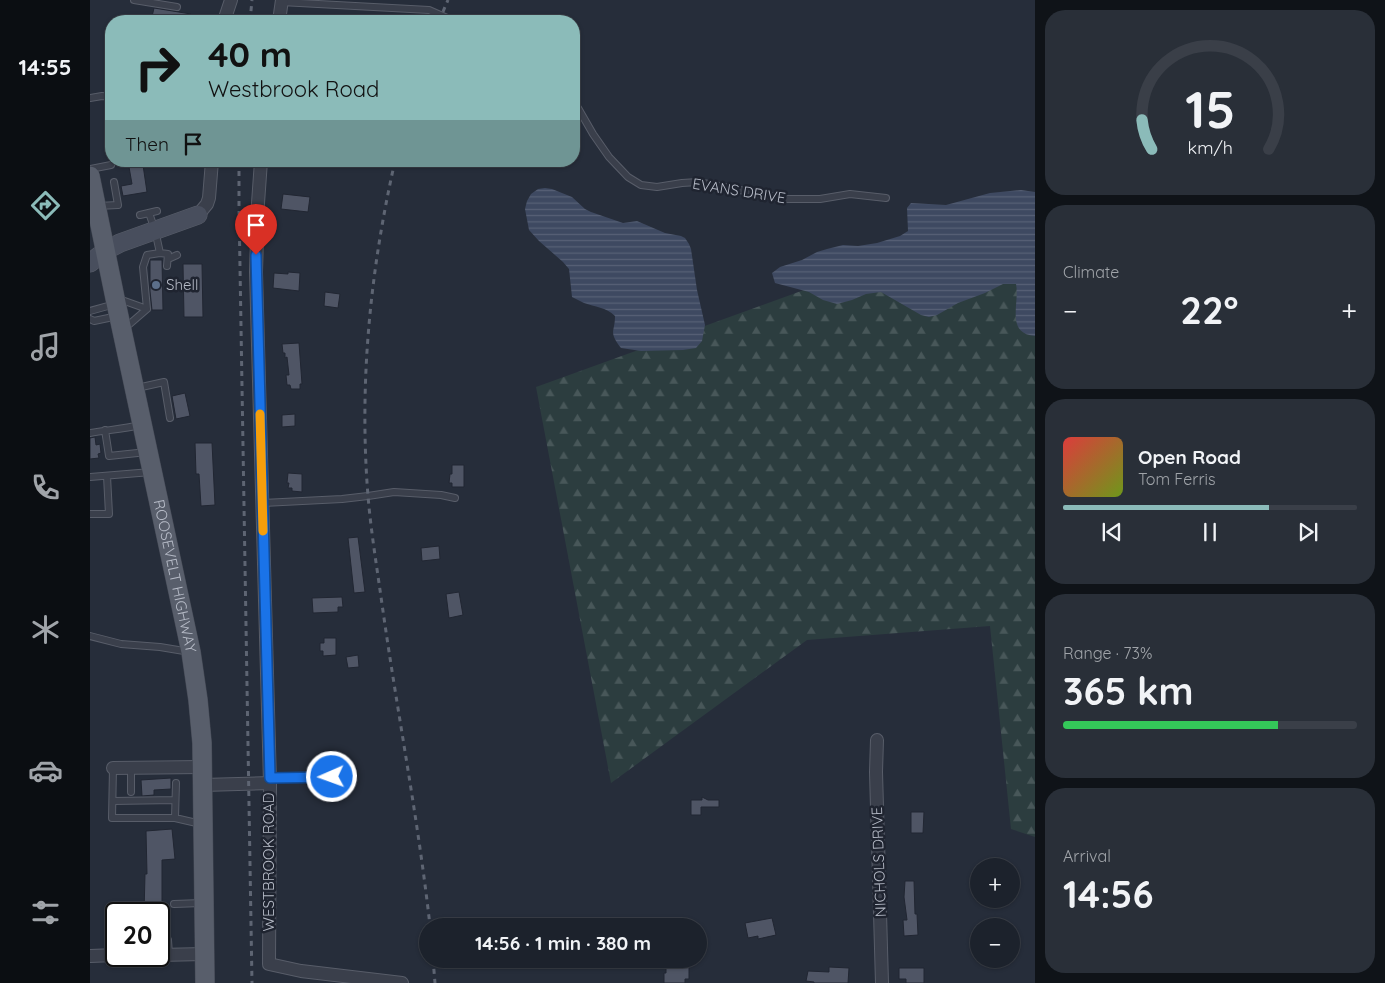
<!DOCTYPE html>
<meta charset="utf-8">
<style>
:root{--surface:#1c222c;--page:#292f38;--text:#f1f3f6;--muted:#a0a4a9;--line:#3a3f48;--accent:#8bbbb9}
body{margin:0;font-family:Quicksand,sans-serif;background:var(--page);color:var(--text);height:100vh;display:flex;flex-direction:column;font-size:19px;white-space:nowrap}
*{box-sizing:border-box;margin:0}
p{font-size:16px;color:var(--muted)}
.icon{flex:none;width:28px;height:28px;fill:none;stroke:currentColor;stroke-width:2;stroke-linecap:round;stroke-linejoin:round}
.map{position:relative;flex:1;overflow:hidden}
.details{display:flex;flex-direction:column;gap:10px;padding:10px;background:#0f1318;width:350px}
.details>*{flex:none}
.hud{position:absolute;left:15px;top:15px;width:475px;height:152px;border-radius:20px;box-shadow:0 1px 4px #0004,0 0 0 1px var(--line);background:#8bbbb9;color:#111;overflow:hidden}
.controls{position:absolute;left:880px;top:858px;display:grid;gap:10px}
.controls a{display:grid;place-items:center;width:50px;height:50px;border-radius:50%;background:var(--surface);box-shadow:0 1px 4px #0004,0 0 0 1px var(--line);font-size:25px}
.speed{position:absolute;left:15px;top:902px;display:flex;gap:10px;font-size:25px;font-weight:700;text-align:center}
.speed>*{display:grid;place-content:center;width:65px;height:65px;border-radius:50%;background:var(--surface);box-shadow:0 1px 4px #0004,0 0 0 1px var(--line);line-height:1}
.speed .limit{border:2px solid #111;border-radius:8px;background:#fff;color:#111}
.pin{position:absolute;display:grid;place-items:center;width:42px;height:42px;color:#fff;margin:-51px -21px;border-radius:50% 50% 50% 0;rotate:-45deg;box-shadow:0 0 5px #0007}
.pin .icon{rotate:45deg}
.me{position:absolute;width:55px;margin:-28px;rotate:268deg;stroke-linejoin:round;filter:drop-shadow(0 0 4px #0008)}
.turn{display:flex;align-items:center;gap:18px;height:105px;padding:0 20px;font-size:22px}
.turn .icon{width:65px;height:65px;stroke-width:2.5}
.turn b{display:block;font-size:35px;line-height:42px}
.then{display:flex;align-items:center;height:48px;padding:0 20px;background:#0003;gap:10px;font-size:19px}
.big{font-size:38px;font-weight:700;line-height:1.1}
.details .card{flex:1;display:flex;flex-direction:column;justify-content:center;gap:8px;min-width:0;padding:0 18px;border-radius:20px;background:var(--page)}
.details .dial{align-items:center;gap:0}
.dial svg{height:130px;overflow:visible;fill:none;stroke:var(--line);stroke-width:7;stroke-linecap:round;text-anchor:middle}
.dial text{fill:var(--text);stroke:none}
.song{display:flex;align-items:center;gap:15px}
.cover{width:60px;height:60px;border-radius:8px;background:linear-gradient(135deg,hsl(0 70% 55%),hsl(80 70% 35%))}
.played{height:5px;border-radius:2px;background:linear-gradient(90deg,var(--accent) 70%,var(--line) 70%)}
.keys{display:flex;justify-content:space-around;direction:ltr}
.heat{display:flex;justify-content:space-between;align-items:center;font-size:28px;direction:ltr}
.charge{height:8px;border-radius:4px;background:linear-gradient(90deg,#34c759 73%,var(--line) 0)}
.trip{position:absolute;left:329px;top:918px;width:288px;height:50px;border-radius:25px;background:var(--surface);box-shadow:0 1px 4px #0004,0 0 0 1px var(--line);font-weight:700;line-height:50px;text-align:center}
main{display:flex;flex:1;min-height:0}
.tabs{display:flex;flex-direction:column;width:90px;justify-content:space-around;align-items:center;background:#0b0e12;color:var(--muted)}
.tabs .icon{width:35px;height:35px}
.tabs .active{color:var(--accent)}
.tabs b{font-size:22px;color:var(--text)}
.map>svg:first-child{display:block}
.forest{fill:url(#forest-firs)}
.water{fill:url(#water-rules)}
.building{fill:#4f5565;stroke:#212632}
.lines{fill:none;stroke-linecap:round;stroke-linejoin:round}
.lane-casing{stroke:#585d69;stroke-width:8}
.street-casing{stroke:#585d69;stroke-width:14}
.secondary-casing{stroke:#585d69;stroke-width:19}
.primary-casing{stroke:#434854;stroke-width:20}
.lane{stroke:#3a3f4b;stroke-width:6}
.street{stroke:#3a3f4b;stroke-width:12}
.secondary{stroke:#484e5d;stroke-width:18}
.primary{stroke:#585e6b;stroke-width:19}
.rail{stroke:#5e6573;stroke-width:3;stroke-dasharray:5 5;stroke-linecap:butt}
.route-casing{stroke:#114b97;stroke-width:12}
.route{stroke:#1a73e8;stroke-width:9}
.slow{stroke:#f59e0b;stroke-width:9}
.service-dot{fill:#5c6f8a;stroke:#1f2430;stroke-width:2}
.labels{text-anchor:middle;stroke-width:5;stroke-linejoin:round;paint-order:stroke}
.street-label{font-size:15px;fill:#b5bac6;stroke:#1f2430}
.poi-label{font-size:15px;fill:#b5bac6;stroke:#1f2430;text-anchor:start}
</style>
<main>
<nav class="tabs">
<b>14:55</b>
<svg class="icon active" aria-label="directions" viewBox="0 0 24 24"><path d="M12 3l9 9-9 9-9-9zM9 14v-3h6M13 9l2 2-2 2"/></svg>
<svg class="icon" aria-label="music" viewBox="0 0 24 24"><path d="M9 18V5l10-2v13"/><circle cx="6" cy="18" r="3"/><circle cx="16" cy="16" r="3"/></svg>
<svg class="icon" aria-label="phone" viewBox="0 0 24 24"><path d="M5 4h4l2 5-3 2q2 4 5 5l2-3 5 2v4C11 20 4 13 5 4z"/></svg>
<svg class="icon" aria-label="climate" viewBox="0 0 24 24"><path d="M12 3v18M4 7l16 10M4 17L20 7"/></svg>
<svg class="icon" aria-label="car" viewBox="0 0 24 24"><path d="M5 17H2v-5l4-1 3-4h7l3 4 3 1v5h-3M9 17h6M6 11h13"/><circle cx="7" cy="17" r="2"/><circle cx="17" cy="17" r="2"/></svg>
<svg class="icon" aria-label="filters" viewBox="0 0 24 24"><path d="M4 7h16M4 17h16"/><circle cx="9" cy="7" r="2"/><circle cx="15" cy="17" r="2"/></svg>
</nav>
<div class="map">
<svg width="945" height="983" viewBox="0 0 945 983">
<defs>
<pattern id="forest-firs" width="22" height="20" patternUnits="userSpaceOnUse" patternTransform="scale(1.25)"><rect width="22" height="20" fill="#2c3d3f"/><path d="M5 1l3.5 6h-7zM16 11l3.5 6h-7z" fill="#485759"/></pattern>
<pattern id="water-rules" width="6" height="5" patternUnits="userSpaceOnUse" patternTransform="scale(1.25)"><rect width="6" height="5" fill="#3e4961"/><path d="M0 2.5h6" fill="none" stroke="#586176"/></pattern>
</defs>
<rect width="100%" height="100%" fill="#262d3a"/>
<path class="forest" d="M 945,200 L 945,837 L 921,829 L 900,626 L 717,640 L 521,783 L 446,387 L 736,282 Z"/>
<path class="water" d="M 455,188 L 462,189 L 482,197 L 495,209 L 501,212 L 533,223 L 547,221 L 575,233 L 591,236 L 595,238 L 599,244 L 601,249 L 607,290 L 615,325 L 612,341 L 606,348 L 593,350 L 551,351 L 531,348 C 518,331 525,333 525,316 C 516,307 505,307 494,303 C 490,301 486,299 482,297 L 479,269 L 473,262 L 449,241 L 439,230 L 435,209 L 437,201 L 441,194 L 448,189 Z
M 931,190 L 945,192 L 945,336 C 915,334 930,303 926,284 L 913,284 L 895,293 L 868,303 L 847,315 L 839,317 L 831,315 L 791,292 L 776,294 L 762,300 L 747,304 L 733,300 L 719,292 L 685,283 L 682,273 L 690,267 L 712,260 L 727,252 L 737,249 L 753,245 L 768,246 L 787,243 L 810,236 L 818,231 L 817,208 L 821,203 L 856,205 L 900,193 Z"/>
<path class="building" d="M 64,8 L 101,14 L 100,21 L 61,21 Z
M 53,165 L 57,192 L 33,196 L 31,186 L 42,184 L 39,167 Z
M 193,194 L 220,197 L 218,212 L 191,209 Z
M 60,260 L 72,260 L 73,310 L 62,310 L 60,291 Z
M 93,264 L 112,264 L 113,317 L 94,317 Z
M 198,272 L 210,273 L 209,291 L 183,288 L 184,273 L 198,274 Z
M 235,292 L 250,294 L 248,308 L 234,306 Z
M 209,343 L 212,384 L 210,384 L 210,389 L 201,389 L 200,385 L 197,385 L 196,375 L 199,375 L 197,357 L 195,358 L 195,353 L 193,353 L 192,344 Z
M 95,393 L 100,416 L 86,419 L 82,396 Z
M 205,414 L 205,426 L 192,427 L 192,415 Z
M 5,437 L 6,445 L 10,444 L 11,453 L 8,454 L 9,458 L 0,459 L 0,438 Z
M 105,443 L 122,443 L 125,505 L 111,506 L 109,474 L 106,474 Z
M 362,465 L 374,465 L 374,487 L 362,487 L 362,483 L 359,483 L 360,474 L 362,474 Z
M 198,473 L 212,474 L 212,492 L 202,491 L 202,488 L 198,488 L 199,483 L 197,483 Z
M 268,537 L 275,592 L 264,593 L 258,538 Z
M 349,546 L 350,559 L 332,561 L 331,548 Z
M 369,592 L 373,615 L 359,618 L 356,594 Z
M 252,597 L 253,607 L 248,607 L 248,612 L 223,613 L 222,598 Z
M 234,638 L 246,638 L 246,655 L 233,656 L 233,651 L 230,651 L 230,643 L 234,643 Z
M 268,655 L 269,667 L 258,668 L 256,657 Z
M 81,778 L 81,789 L 64,790 L 64,795 L 52,796 L 51,780 Z
M 612,797 L 618,800 L 629,800 L 629,807 L 611,807 L 611,815 L 601,815 L 601,800 L 612,800 Z
M 821,812 L 834,812 L 833,833 L 821,833 Z
M 82,829 L 85,859 L 72,860 L 72,914 L 54,914 L 55,874 L 57,874 L 56,831 Z
M 815,881 L 824,881 L 825,914 L 827,914 L 828,935 L 814,936 L 813,920 L 817,920 L 814,897 Z
M 682,918 L 686,935 L 668,939 L 668,936 L 658,938 L 655,923 Z
M 589,965 L 599,965 L 599,979 L 595,979 L 595,983 L 574,983 L 574,973 L 576,973 L 576,966 L 589,967 Z
M 739,967 L 759,968 L 758,983 L 724,983 L 724,982 L 716,981 L 718,971 L 739,972 Z
M 809,968 L 834,968 L 834,983 L 816,983 L 816,979 L 809,979 Z"/>
<g class="lines">
<defs>
<path id="lane" d="M 44,0 L 87,7
M 191,2 L 339,10 L 364,21
M 0,98 L 12,96 L 21,97
M 484,101 L 503,134 L 519,157 L 538,177 L 551,185 L 567,187 L 592,183 L 608,182 L 697,199 L 730,199 L 760,194 L 796,198
M 0,169 L 21,165
M 8,206 L 28,205 L 24,182
M 59,213 L 65,230 L 70,253
M 50,215 L 67,211
M 78,259 L 87,255
M 29,299 L 57,309
M 57,309 L 53,267 L 57,255 L 70,253 L 78,254 L 77,266
M 0,311 L 25,304
M 0,319 L 4,321 L 28,316
M 35,328 L 57,309
M 47,388 L 74,382 L 80,418
M 15,430 L 19,456 L 57,452
M 0,433 C 17,430 34,429 50,425
M 0,477 L 61,472
M 173,503 L 252,499 L 278,496 L 304,492 L 351,495 L 365,498
M 0,514 L 19,514 L 17,476
M 0,636 L 31,644 L 70,647 L 100,652
M 23,768 L 22,818 L 85,818 L 111,824
M 180,778 L 242,777
M 41,792 L 41,767
M 23,801 L 85,800
M 85,818 L 86,783
M 84,904 L 112,903
M 78,940 L 79,955"/>
<path id="street" d="M 134,21 L 141,0
M 189,21 L 192,0
M 171,161 L 168,203 L 166,272 L 180,783 L 179,964 L 211,971 L 312,983
M 108,215 L 117,204 L 119,198 L 122,161
M 787,740 L 786,772 L 792,983
M 23,768 L 112,767
M 113,785 L 180,783
M 69,955 L 114,954
M 0,956 L 26,955"/>
<path id="secondary" d="M 0,263 L 15,251 L 30,243 L 108,215"/>
<g id="primary">
<path id="s1" d="M 0,176 L 25,298 L 101,652 L 108,700 L 112,743 L 115,983"/>
</g>
</defs>
<use href="#lane" class="lane-casing"/>
<use href="#street" class="street-casing"/>
<use href="#secondary" class="secondary-casing"/>
<use href="#primary" class="primary-casing"/>
<use href="#lane" class="lane"/>
<use href="#street" class="street"/>
<use href="#secondary" class="secondary"/>
<use href="#primary" class="primary"/>
<path class="rail" d="M 160,21 L 162,0
M 349,21 L 358,0
M 149,161 L 149,207 L 162,983
M 305,161 C 280,271 269,384 278,496 C 281,532 287,568 292,604 C 307,711 328,818 340,926
M 343,959 L 345,983"/>
</g>
<g class="lines">
<defs>
<path id="route" d="M 166,255 L 180,778 L 242,777"/>
</defs>
<use href="#route" class="route-casing"/>
<use href="#route" class="route"/>
<path class="slow" d="M 170,414 L 173,531"/>
</g>
<circle class="service-dot" cx="66" cy="285" r="5"/>
<g class="labels">
<g class="street-label">
<text transform="translate(649 191) rotate(9)" y="5">EVANS DRIVE</text>
<text dy="5" stroke="none"><textPath href="#s1" startOffset="409">ROOSEVELT HIGHWAY</textPath></text>
<text transform="translate(179 862) rotate(-90)" y="5">WESTBROOK ROAD</text>
<text transform="translate(789 862) rotate(-92)" y="5">NICHOLS DRIVE</text>
</g>
<g class="poi-label">
<text x="76" y="290">Shell</text>
</g>
</g>
</svg>
<div class="controls">
<a>+</a>
<a>−</a>
</div>
<div class="speed"><div class="limit">20</div></div>
<div class="pin" style="left:166px;top:255px;background:#d93025"><svg class="icon" aria-label="arrive" viewBox="0 0 24 24"><path d="M6 21V4h12l-3 4 3 4H6"/></svg></div>
<svg class="me" style="left:242px;top:777px" viewBox="-20 -20 40 40"><circle r="17" fill="#1a73e8" stroke="#fff" stroke-width="3"/><path d="M0-11L8 9 0 5-8 9z" fill="#fff"/></svg>
<div class="trip">14:56 · 1 min · 380 m</div>
<div class="hud">
<div class="turn"><svg class="icon" aria-label="right" viewBox="0 0 24 24"><path d="M7 20v-9h11M14 6l5 5-5 5"/></svg><div><b>40 m</b>Westbrook Road</div></div>
<div class="then">Then<svg class="icon" aria-label="arrive" viewBox="0 0 24 24"><path d="M6 21V4h12l-3 4 3 4H6"/></svg></div>
</div>
</div>
<section class="details">
<div class="card dial"><svg viewBox="0 0 100 80">
<path d="M14 69A42 42 0 1 1 86 69"/>
<path d="M14 69A42 42 0 0 1 8 51" stroke="#8bbbb9"/>
<text x="50" y="56" font-size="32" font-weight="700">15</text>
<text x="50" y="72" font-size="11">km/h</text>
</svg></div>
<div class="card"><p>Climate</p>
<div class="heat"><a>−</a><b class="big">22°</b><a>+</a></div>
</div>
<div class="card">
<div class="song"><i class="cover"></i><div><b>Open Road</b><p>Tom Ferris</p></div></div>
<div class="played"></div>
<div class="keys"><svg class="icon" aria-label="previous" viewBox="0 0 24 24"><path d="M18 5L8 12l10 7zM5 5v14"/></svg><svg class="icon" aria-label="pause" viewBox="0 0 24 24"><path d="M8 5v14M16 5v14"/></svg><svg class="icon" aria-label="next" viewBox="0 0 24 24"><path d="M6 5l10 7-10 7zM19 5v14"/></svg></div>
</div>
<div class="card"><p>Range · 73%</p><b class="big">365 km</b><div class="charge"></div></div>
<div class="card"><p>Arrival</p><b class="big">14:56</b></div>
</section>
</main>
